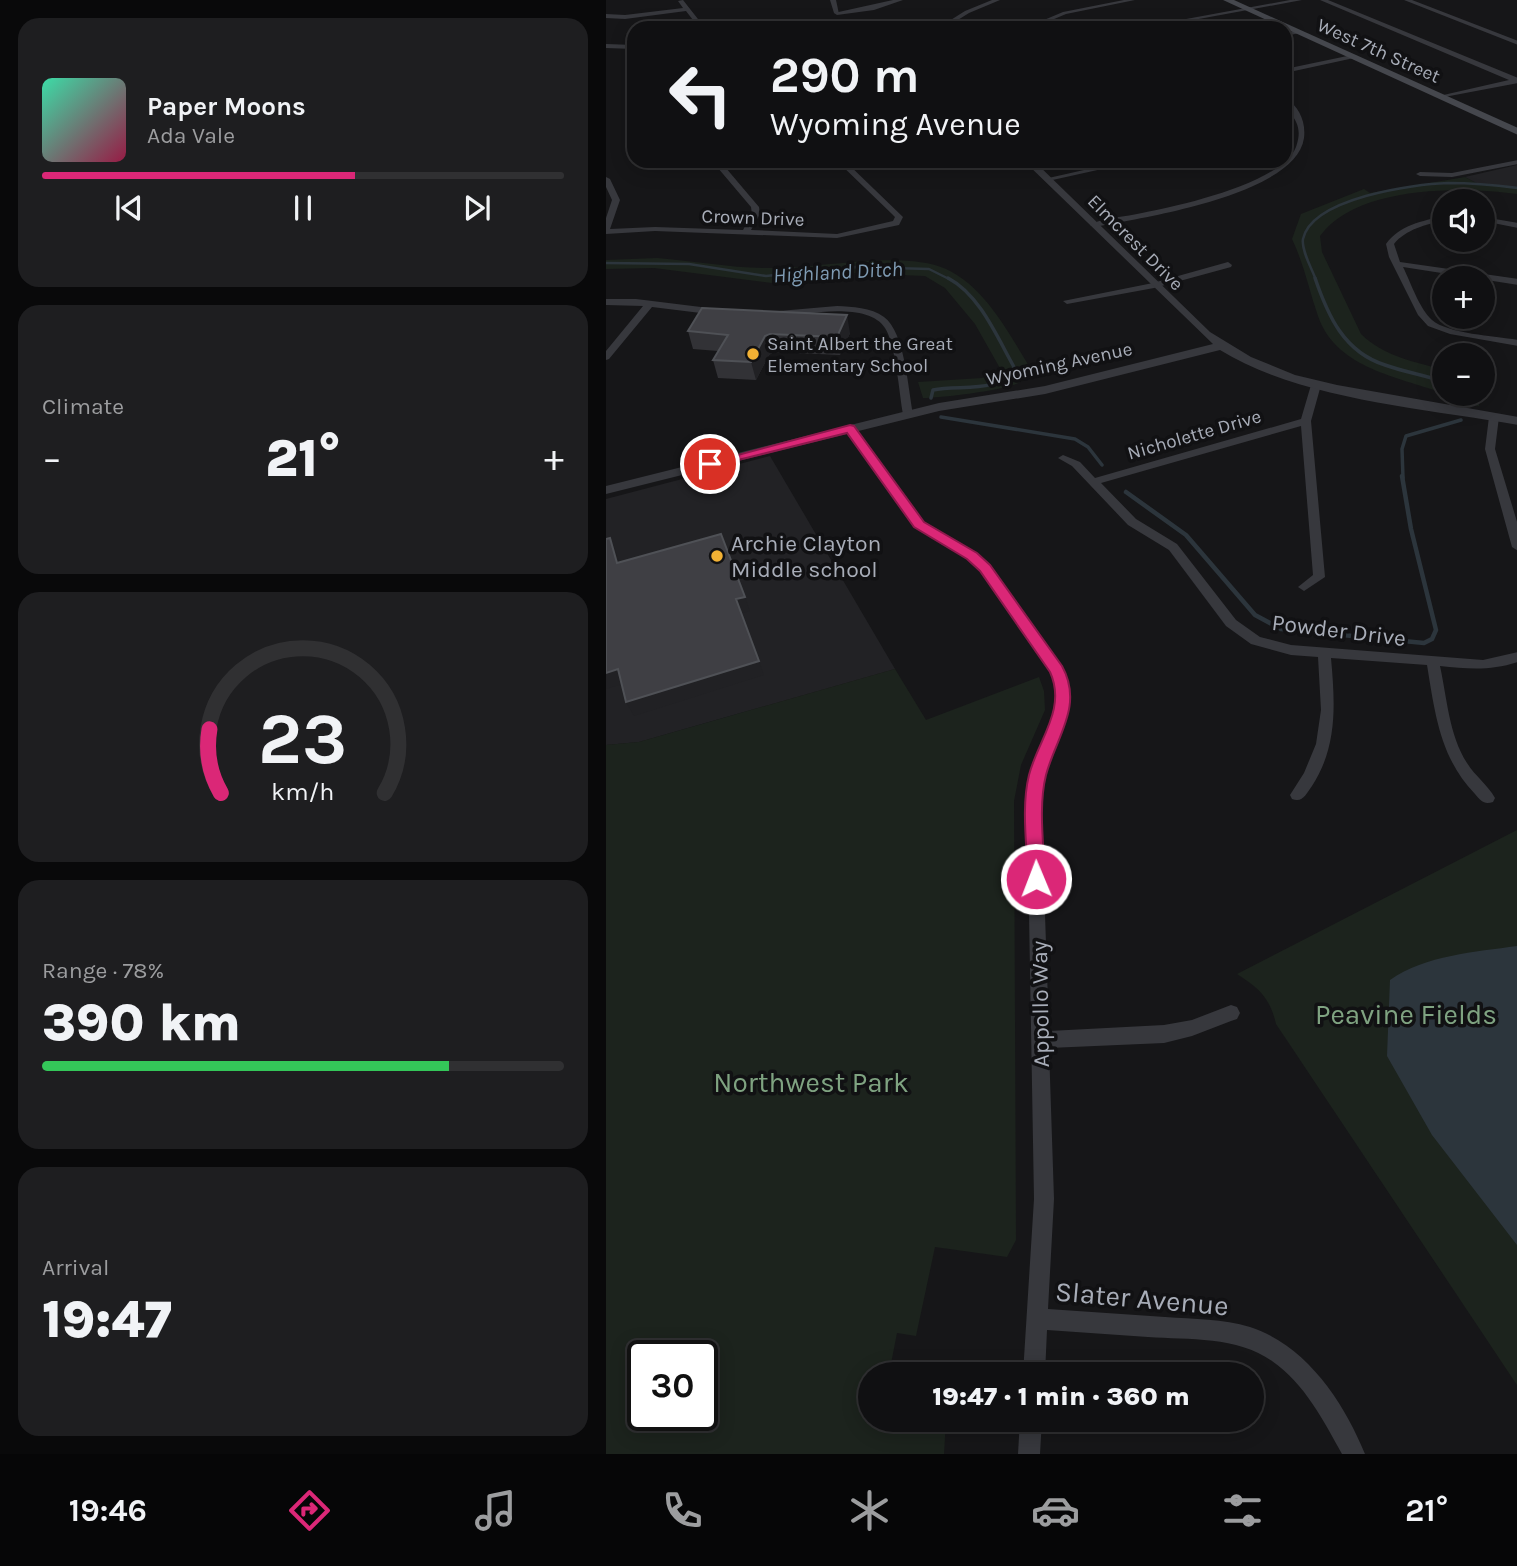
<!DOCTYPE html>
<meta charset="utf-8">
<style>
:root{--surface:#101012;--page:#1e1e20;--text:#f1f3f6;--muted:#9c9d9f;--line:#303032;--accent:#db2777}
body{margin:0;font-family:Karla,sans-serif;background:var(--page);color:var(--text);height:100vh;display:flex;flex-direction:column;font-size:26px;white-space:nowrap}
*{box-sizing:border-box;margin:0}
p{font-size:23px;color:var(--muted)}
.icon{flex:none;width:38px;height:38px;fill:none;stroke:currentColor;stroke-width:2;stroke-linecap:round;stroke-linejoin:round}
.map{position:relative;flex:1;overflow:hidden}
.sheet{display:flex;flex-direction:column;gap:18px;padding:18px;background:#09090a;width:606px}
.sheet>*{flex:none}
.banner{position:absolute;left:21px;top:21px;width:665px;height:147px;border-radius:21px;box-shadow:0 4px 18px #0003,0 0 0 2px var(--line);background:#101012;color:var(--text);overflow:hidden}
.fabs{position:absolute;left:826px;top:189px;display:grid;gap:14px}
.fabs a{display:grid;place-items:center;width:63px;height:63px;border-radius:50%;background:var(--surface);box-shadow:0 4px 18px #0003,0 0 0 2px var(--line);font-size:35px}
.speed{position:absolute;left:21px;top:1340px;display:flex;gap:14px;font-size:35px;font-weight:700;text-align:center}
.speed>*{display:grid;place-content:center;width:91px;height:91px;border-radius:50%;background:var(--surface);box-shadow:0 4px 18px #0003,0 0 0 2px var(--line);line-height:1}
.speed .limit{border:4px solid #111;border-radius:10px;background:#fff;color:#111}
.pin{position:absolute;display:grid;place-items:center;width:60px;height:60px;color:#fff;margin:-30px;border:4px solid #fff;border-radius:50%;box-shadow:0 2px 7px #0007}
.me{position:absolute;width:77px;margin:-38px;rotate:359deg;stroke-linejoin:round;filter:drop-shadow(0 0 5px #0008)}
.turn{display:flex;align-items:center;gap:24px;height:147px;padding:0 28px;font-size:32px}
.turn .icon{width:91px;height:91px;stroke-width:2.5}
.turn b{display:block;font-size:49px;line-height:60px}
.big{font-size:52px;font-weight:800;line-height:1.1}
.sheet .widget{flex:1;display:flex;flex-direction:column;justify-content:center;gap:10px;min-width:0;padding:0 24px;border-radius:21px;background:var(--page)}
.sheet .dial{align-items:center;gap:0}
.dial svg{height:182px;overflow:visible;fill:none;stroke:var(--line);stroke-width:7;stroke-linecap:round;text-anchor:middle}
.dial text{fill:var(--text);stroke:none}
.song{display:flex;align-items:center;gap:21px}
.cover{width:84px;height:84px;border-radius:10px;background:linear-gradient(135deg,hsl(160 70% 55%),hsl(340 70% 35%))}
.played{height:7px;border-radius:4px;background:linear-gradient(90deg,var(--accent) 60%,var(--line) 60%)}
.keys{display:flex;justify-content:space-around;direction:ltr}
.heat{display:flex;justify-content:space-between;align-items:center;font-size:38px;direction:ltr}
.charge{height:10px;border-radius:5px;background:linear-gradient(90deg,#34c759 78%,var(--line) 0)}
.trip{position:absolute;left:252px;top:1362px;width:406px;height:70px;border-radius:35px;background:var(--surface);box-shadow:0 4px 18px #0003,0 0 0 2px var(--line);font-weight:800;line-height:70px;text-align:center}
.tabs{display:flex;height:112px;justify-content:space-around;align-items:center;background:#060607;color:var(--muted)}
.tabs .icon{width:49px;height:49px}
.tabs .active{color:var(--accent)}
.tabs b{font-size:32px;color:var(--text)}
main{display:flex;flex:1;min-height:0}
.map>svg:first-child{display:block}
.built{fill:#222225}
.green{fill:#1c231d;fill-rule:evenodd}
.water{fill:#2c353c}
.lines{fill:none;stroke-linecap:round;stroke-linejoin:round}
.stream-far2{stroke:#2c353c;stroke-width:2.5}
.stream-far1{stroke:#2c353c;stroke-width:3.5}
.stream{stroke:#2c353c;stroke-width:4.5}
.minor{fill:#37383d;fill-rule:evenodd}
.tertiary{fill:#37383d;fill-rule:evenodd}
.secondary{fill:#45474d;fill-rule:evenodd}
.wall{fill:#323236}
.shaded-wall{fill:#212124}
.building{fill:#3f3f44;stroke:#4f5156;stroke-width:2}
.route{fill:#db2777;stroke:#8e194d;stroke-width:2}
.poi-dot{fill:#f2b134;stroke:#111113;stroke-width:2.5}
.labels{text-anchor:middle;stroke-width:7;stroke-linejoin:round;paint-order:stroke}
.far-street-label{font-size:19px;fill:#a8adb8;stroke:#111113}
.far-poi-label{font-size:19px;fill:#a8adb8;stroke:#111113;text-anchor:start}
.far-water-label{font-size:21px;font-style:italic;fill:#7f9bb3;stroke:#111113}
.poi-label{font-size:23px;fill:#a8adb8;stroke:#111113;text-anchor:start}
.street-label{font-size:23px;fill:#a8adb8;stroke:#111113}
.near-park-label{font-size:28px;fill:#7fa381;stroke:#111113}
.near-street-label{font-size:28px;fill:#a8adb8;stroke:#111113}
</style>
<main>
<section class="sheet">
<div class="widget">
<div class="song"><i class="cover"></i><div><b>Paper Moons</b><p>Ada Vale</p></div></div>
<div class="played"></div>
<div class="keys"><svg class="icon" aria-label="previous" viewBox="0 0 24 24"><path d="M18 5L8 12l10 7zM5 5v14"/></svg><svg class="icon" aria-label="pause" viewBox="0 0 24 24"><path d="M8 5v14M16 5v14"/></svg><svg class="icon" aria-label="next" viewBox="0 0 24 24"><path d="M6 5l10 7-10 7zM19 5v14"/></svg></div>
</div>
<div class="widget"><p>Climate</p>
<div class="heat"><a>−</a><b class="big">21°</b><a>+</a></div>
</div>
<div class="widget dial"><svg viewBox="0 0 100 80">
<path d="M14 69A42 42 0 1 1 86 69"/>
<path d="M14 69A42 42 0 0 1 9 41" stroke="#db2777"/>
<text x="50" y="56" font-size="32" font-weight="700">23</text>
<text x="50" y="72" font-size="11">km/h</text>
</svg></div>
<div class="widget"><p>Range · 78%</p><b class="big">390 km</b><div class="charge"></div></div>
<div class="widget"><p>Arrival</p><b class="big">19:47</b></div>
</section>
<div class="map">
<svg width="912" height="1454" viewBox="0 0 912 1454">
<rect width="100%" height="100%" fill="#161618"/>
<path class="built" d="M 911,165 L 911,187 L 872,184 L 859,177 Z
M 164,456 L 289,669 L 33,742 L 0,745 L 0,499 Z"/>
<path class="green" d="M 859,177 L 872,184 L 911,187 L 911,194 C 855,187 752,185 714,236 L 716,252 L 755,334 C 777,356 809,362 838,370 L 838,394 L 873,394 L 873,406 L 836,399 L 831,391 C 787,376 729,366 712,316 C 703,290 698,264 686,239 L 695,214 L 758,189 L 764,193 Z
M 51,258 C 90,261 130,269 169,268 C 217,268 297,250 340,269 C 379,287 402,332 423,366 C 423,373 422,377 416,381 C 405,390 334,398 317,398 L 312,382 L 376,378 L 395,370 L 369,324 L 339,288 L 319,276 L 243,273 L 166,283 L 48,268 L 0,269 L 0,260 Z
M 289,669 L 320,720 L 433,677 L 438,691 L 439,710 L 415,765 L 408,801 L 410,1240 L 401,1257 L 329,1247 L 310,1336 L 291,1333 L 283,1374 L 264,1374 L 264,1419 L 340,1419 L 338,1454 L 0,1454 L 0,745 L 33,742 ZM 37,1356 L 96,1356 L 96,1416 L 37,1416 Z
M 911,830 L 911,1385 L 670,1024 C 664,998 653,988 631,974 Z"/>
<path class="water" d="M 911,946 L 912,946 L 911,1245 L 826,1135 L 781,1056 L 784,980 C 820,955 869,952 911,946 Z"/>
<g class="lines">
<path class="stream-far2" d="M 0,263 L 83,264 L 160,276 L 249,267 L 323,269 L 345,280
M 710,280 C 706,269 695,250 697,239 C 706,198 807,184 842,183 C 865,183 889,185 912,188"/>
<path class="stream-far1" d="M 709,278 C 722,316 738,352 779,365 C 798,372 819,375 838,382
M 856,394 L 859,400
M 325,398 L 327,390 C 354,384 393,395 408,367 C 391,337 374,295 342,278
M 335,417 L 469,439 L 482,447 L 496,465
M 797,478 L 796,449 L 800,436 L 855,420"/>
<path class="stream" d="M 520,492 L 580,535 L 649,615 L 675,629 L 818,643 L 826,639 L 830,630 L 805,529 L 796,476"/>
<path class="minor" d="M 77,0 L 99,28 L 93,28 L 80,11 L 19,19 L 0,18 L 0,14 L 19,15 L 77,8 L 72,1 Z
M 224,0 L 230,0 L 233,14 L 228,13 Z
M 386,0 L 394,0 L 363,13 L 339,28 L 332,28 L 359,11 Z
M 518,0 L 529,0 L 460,14 L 427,28 L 419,28 L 457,12 Z
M 684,0 L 696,0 L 544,28 L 531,28 Z
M 714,0 L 722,0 L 912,78 L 912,83 L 833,98 L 833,96 L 903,80 Z
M 798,0 L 806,0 L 912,41 L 912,45 Z
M 694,31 L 694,33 L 679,36 L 679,32 Z
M 0,44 L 28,45 L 28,49 L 0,48 Z
M 28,52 L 28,67 L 22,57 Z
M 746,55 L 748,58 L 679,73 L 679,69 Z
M 679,97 C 693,107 700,121 698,138 C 690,195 535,218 488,227 L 484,225 C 498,217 520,217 536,213 C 573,206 676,183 690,147 C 700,119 679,116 679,97 Z
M 912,160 L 912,164 L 846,177 L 814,176 L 810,174 L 814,172 L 846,173 Z
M 106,161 L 114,161 L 153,207 L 154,214 L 145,230 L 231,234 L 287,221 L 289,217 L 286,214 L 231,161 L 239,161 L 297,217 L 293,225 L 231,238 L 49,231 L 0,234 L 0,218 L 6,200 L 0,187 L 0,177 L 4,179 L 14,200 L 4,229 L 49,227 L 137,230 L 146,214 L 145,207 Z
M 518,161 L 532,161 L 442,181 L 438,179 Z
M 838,216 L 838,220 C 820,225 800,229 788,244 L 794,262 L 912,279 L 912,285 L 797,267 C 805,283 813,308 826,320 C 842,334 890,336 912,340 L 912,346 L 844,334 L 822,326 L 812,315 L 783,257 L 780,244 C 794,225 816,221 838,216 Z
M 877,217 L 912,223 L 912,228 L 877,221 Z
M 622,262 L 626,265 L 625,267 L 548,288 L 461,304 L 457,301 L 547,283 Z
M 0,299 L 30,299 L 111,309 L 116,312 L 111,315 L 46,307 L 3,359 L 0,360 L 0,351 L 37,306 L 0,305 Z
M 231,306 C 246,307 265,307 278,317 C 299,332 302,389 307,414 L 306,416 L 298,416 L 297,414 C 293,392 290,345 279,328 C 262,301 199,314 173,317 L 168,314 L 173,311 Z
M 710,382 L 715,385 L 705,421 L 719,577 L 698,591 L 692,587 L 707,575 L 695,426 L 495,483 L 530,519 L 571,544 L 630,620 L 654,637 L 685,645 L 877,660 L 912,652 L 912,662 C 885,671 862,669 834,666 C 841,698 843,735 861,763 C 869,776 882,785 889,798 L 887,802 C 878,805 875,801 869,794 C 834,758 829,713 821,665 L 725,658 C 729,703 732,746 706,786 C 700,794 697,803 686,799 L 684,795 L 698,773 L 710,744 L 715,710 L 712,657 L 685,655 L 645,644 L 620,626 L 563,550 L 522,525 L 466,466 L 452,458 L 457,455 L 474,462 L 489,478 L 695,419 L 705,385 Z
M 888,414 L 893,417 L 889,449 L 912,525 L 912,551 L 906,547 L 879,449 L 883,417 Z
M 244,426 L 248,427 L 317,521 L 370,553 L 383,565 L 456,667 L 462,682 L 464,702 L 443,761 L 435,798 L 443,1031 L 558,1025 L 586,1020 L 625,1005 L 631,1007 L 634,1013 L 631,1019 L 625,1021 L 586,1036 L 558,1043 L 443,1048 L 448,1199 L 442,1309 C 481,1312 520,1314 559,1317 C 588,1319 617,1319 644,1327 C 700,1345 738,1402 759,1454 L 736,1454 C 717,1420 699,1384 666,1361 C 631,1336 583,1340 542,1337 C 508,1335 475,1332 441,1330 L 439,1374 L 417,1374 L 428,1199 L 421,798 L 431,755 L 449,711 L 451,692 L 449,682 L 445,671 L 375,571 L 362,559 L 309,527 L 239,429 Z
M 414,1419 L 436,1419 L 434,1454 L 412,1454 Z"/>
<path class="tertiary" d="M 287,0 L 297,0 L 268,10 L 231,15 L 228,13 Z
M 418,161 L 428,161 L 604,332 L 645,357 L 689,375 L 731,385 L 912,417 L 912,425 C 818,408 695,400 614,350 L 439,394 L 333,411 L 0,494 L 0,486 L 333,403 L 439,386 L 607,344 Z"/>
<path class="secondary" d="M 617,0 L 628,0 L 912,128 L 912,135 Z"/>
</g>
<path class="wall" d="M 82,331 L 244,333 L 234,355 L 168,352 L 163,355 L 150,380 L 112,378 L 107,360 L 112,351 L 87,349 Z"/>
<path class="shaded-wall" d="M 241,315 L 244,333 L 234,355 L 231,337 Z
M 164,334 L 168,352 L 163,355 L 150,380 L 145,362 L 159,336 Z
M 4,538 L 10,552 L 18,577 L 11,563 Z
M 139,597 L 144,611 L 135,614 L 130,599 Z
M 153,661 L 158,675 L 28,716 L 20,702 Z
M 12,669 L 20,683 L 0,689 L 0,673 Z"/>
<path class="building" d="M 96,308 L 241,315 L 231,337 L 164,334 L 159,336 L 145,362 L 107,360 L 122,335 L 82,331 Z
M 115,534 L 139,597 L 130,599 L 153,661 L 20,702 L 12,669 L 0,673 L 0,539 L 4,538 L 11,563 Z"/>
<path class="route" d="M 244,425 L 248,426 L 318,522 L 371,553 L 384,565 L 456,666 C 478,706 450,737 440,775 C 432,807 438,846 439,879 L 437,884 L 430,887 L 424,884 L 422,879 C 421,846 415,807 423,775 C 432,740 461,709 444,672 L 374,571 L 361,559 L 308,527 L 241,433 L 104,467 L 98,464 Z"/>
<g class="poi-dot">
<circle cx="147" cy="354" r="7"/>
<circle cx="111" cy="556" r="7"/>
</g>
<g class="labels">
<g class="far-street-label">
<text transform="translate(773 50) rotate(24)" y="7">West 7th Street</text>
<text transform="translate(147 217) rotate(2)" y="7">Crown Drive</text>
<text transform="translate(530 242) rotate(45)" y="7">Elmcrest Drive</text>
<text transform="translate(453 363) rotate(-12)" y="7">Wyoming Avenue</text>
<text transform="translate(588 434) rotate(-16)" y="7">Nicholette Drive</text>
</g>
<g class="far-poi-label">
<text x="161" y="350">Saint Albert the Great<tspan x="161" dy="22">Elementary School</tspan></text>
</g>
<g class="far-water-label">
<text transform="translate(232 272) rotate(-3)" y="7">Highland Ditch</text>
</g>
<g class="poi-label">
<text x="125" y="551">Archie Clayton<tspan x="125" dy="26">Middle school</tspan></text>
</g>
<g class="street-label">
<text transform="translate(733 630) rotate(7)" y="8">Powder Drive</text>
<text transform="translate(434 1004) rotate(-91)" y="8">Appollo Way</text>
</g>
<g class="near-park-label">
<text x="800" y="1024">Peavine Fields</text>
<text x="205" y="1092">Northwest Park</text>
</g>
<g class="near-street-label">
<text transform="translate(536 1298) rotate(5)" y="10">Slater Avenue</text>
</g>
</g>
</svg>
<div class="fabs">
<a><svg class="icon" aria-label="sound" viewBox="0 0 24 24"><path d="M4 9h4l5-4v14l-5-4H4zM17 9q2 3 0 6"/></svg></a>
<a>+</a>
<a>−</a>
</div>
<div class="speed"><div class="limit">30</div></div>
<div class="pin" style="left:104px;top:464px;background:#d93025"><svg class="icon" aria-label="arrive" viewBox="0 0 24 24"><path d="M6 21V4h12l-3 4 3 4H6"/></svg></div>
<svg class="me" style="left:430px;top:879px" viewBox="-20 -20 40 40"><circle r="17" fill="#db2777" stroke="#fff" stroke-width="3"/><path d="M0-11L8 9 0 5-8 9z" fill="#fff"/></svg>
<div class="trip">19:47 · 1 min · 360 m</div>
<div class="banner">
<div class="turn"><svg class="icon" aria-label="left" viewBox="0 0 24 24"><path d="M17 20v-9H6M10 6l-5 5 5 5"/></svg><div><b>290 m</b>Wyoming Avenue</div></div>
</div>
</div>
</main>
<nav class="tabs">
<b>19:46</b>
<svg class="icon active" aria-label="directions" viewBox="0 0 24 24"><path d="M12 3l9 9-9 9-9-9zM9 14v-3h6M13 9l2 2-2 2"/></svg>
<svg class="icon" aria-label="music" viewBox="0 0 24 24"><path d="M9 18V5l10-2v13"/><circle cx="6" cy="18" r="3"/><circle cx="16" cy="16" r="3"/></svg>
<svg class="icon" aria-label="phone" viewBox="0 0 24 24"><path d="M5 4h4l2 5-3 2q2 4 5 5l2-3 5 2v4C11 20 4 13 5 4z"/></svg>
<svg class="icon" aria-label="climate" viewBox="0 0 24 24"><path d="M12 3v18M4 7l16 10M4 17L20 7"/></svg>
<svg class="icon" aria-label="car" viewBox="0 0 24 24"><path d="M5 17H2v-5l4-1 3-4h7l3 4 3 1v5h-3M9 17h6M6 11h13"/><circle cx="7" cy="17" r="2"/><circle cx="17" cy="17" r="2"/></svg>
<svg class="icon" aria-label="filters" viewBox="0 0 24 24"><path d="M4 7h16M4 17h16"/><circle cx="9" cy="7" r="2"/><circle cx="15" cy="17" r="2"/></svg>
<b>21°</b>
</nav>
